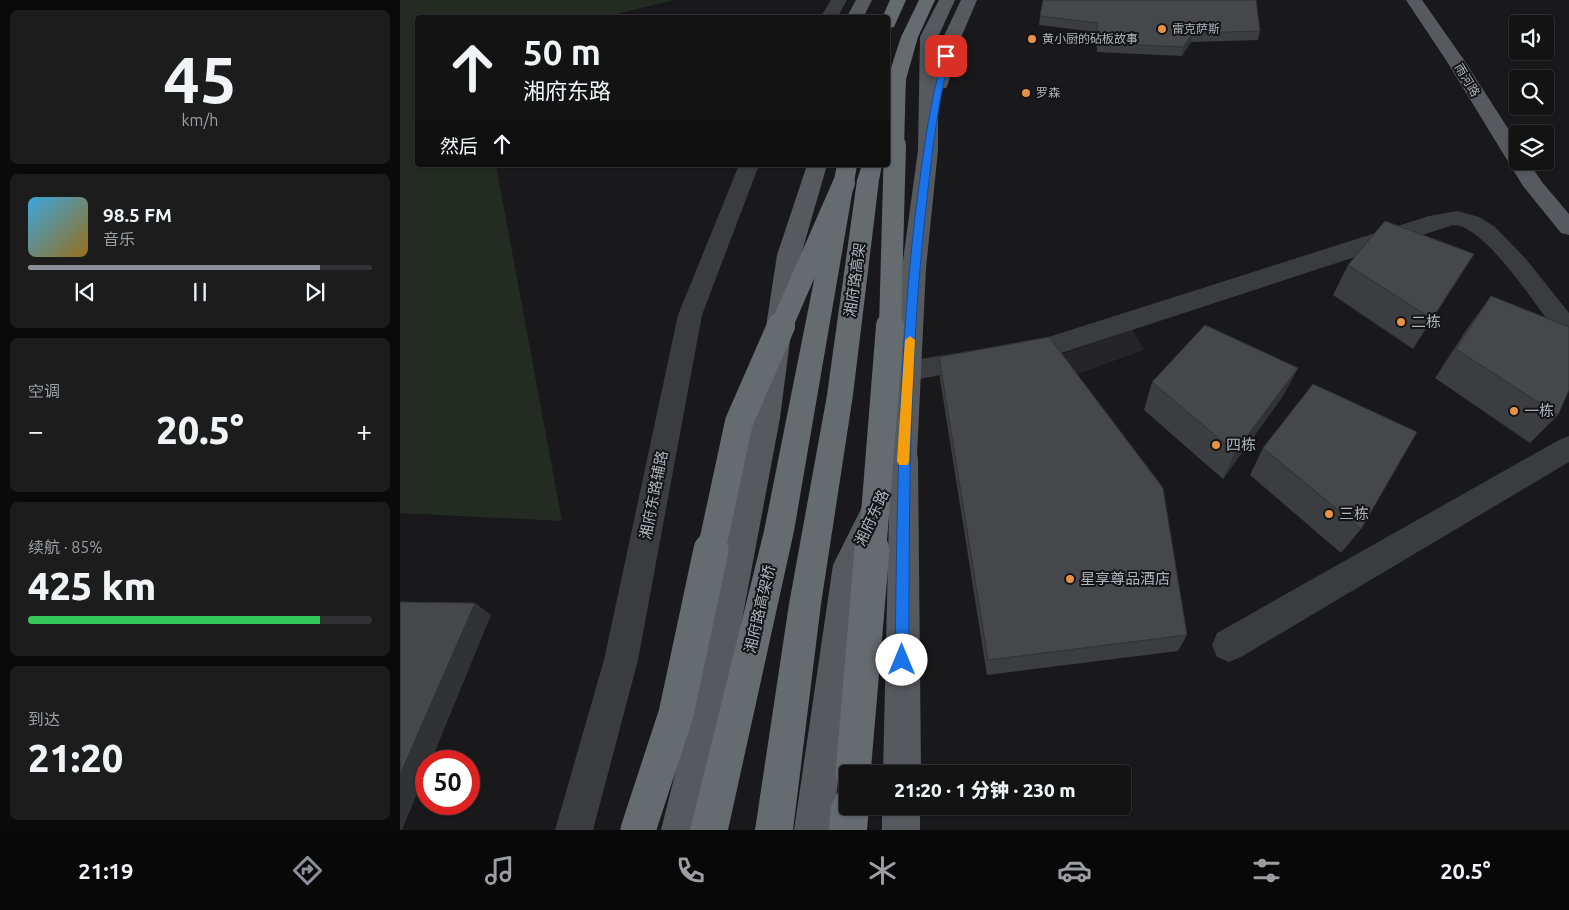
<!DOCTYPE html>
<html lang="zh">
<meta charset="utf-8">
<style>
:root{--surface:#131314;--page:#1c1c1d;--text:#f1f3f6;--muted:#9d9ea0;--line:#323234;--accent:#8c9099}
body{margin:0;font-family:Ubuntu,"Noto Sans SC",sans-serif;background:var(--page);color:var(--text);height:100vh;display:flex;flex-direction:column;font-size:19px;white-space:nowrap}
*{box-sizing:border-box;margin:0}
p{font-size:16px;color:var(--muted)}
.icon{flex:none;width:28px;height:28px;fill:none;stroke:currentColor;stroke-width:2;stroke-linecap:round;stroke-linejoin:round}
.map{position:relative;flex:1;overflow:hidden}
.sheet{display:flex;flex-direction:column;gap:10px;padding:10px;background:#0a0a0b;width:400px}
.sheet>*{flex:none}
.guide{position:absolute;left:15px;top:15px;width:475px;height:152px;border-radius:5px;box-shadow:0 1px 4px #0004,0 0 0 1px var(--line);background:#131314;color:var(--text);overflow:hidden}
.buttons{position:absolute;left:1109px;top:15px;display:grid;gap:10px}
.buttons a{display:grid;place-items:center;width:45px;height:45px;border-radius:5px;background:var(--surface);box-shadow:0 1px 4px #0004,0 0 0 1px var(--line);font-size:25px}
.speed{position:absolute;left:15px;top:750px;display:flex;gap:10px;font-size:25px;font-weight:700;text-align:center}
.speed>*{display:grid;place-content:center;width:65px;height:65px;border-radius:50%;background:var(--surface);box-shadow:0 1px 4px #0004,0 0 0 1px var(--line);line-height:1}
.speed .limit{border:8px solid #d22;background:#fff;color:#111}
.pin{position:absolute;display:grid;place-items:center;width:42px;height:42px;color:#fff;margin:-21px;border-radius:10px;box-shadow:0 2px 8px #0006}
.me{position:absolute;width:55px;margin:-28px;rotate:0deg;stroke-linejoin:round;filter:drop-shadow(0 0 4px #0008)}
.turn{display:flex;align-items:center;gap:18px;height:105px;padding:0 25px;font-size:22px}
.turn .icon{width:65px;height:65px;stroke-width:2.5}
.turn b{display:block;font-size:35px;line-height:42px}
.then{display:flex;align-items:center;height:48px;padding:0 25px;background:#0003;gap:10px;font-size:19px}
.big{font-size:38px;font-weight:800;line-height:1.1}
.sheet .widget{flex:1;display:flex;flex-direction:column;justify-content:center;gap:8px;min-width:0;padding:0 18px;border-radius:8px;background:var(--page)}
.sheet .dial{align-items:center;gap:0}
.dial b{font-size:65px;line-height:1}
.song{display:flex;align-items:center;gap:15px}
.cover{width:60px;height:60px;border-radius:8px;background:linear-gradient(135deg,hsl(200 70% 55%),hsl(40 70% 35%))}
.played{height:5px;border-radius:2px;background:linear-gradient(90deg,var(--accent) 85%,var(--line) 85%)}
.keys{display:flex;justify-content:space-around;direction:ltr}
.heat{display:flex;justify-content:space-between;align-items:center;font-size:28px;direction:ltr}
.charge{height:8px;border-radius:4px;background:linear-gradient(90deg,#34c759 85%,var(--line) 0)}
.trip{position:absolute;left:439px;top:765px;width:292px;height:50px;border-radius:5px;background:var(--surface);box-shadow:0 1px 4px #0004,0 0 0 1px var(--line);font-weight:800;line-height:50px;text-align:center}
.tabs{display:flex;height:80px;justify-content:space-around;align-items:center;background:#080808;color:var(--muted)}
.tabs .icon{width:35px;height:35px}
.tabs .active{color:var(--accent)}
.tabs b{font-size:22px;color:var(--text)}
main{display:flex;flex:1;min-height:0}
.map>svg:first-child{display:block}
.built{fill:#252528}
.green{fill:#232b23}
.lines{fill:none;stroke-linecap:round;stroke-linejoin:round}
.minor{fill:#3a3c40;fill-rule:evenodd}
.major{fill:#565a5e;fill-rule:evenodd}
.highway{fill:#666b70;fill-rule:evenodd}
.highway-bridge-far3{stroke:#666b70;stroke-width:18}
.highway-bridge-far2{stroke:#666b70;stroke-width:22}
.highway-bridge-far1{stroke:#666b70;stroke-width:28}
.highway-bridge{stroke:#666b70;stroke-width:35}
.wall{fill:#3c3d40}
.shaded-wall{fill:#313234}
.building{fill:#46474b;stroke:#313234}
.route{fill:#1a73e8;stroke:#114b97}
.slow{fill:#f59e0b}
.poi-dot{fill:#e89044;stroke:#141416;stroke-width:2}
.labels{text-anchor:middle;stroke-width:4;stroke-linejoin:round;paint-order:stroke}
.far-poi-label{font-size:12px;fill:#acb3ba;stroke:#141416;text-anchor:start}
.far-street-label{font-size:12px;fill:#acb3ba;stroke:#141416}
.street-label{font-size:15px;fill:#acb3ba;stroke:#141416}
.poi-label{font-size:15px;fill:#acb3ba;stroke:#141416;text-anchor:start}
</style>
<main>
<section class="sheet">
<div class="widget dial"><b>45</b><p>km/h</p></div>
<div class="widget">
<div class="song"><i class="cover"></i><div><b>98.5 FM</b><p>音乐</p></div></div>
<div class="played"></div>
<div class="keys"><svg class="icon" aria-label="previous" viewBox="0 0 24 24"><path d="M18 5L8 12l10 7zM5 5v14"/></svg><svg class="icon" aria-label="pause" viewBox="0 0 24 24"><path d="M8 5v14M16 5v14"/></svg><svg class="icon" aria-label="next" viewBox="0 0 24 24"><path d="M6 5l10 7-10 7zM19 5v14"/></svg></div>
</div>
<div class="widget"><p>空调</p>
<div class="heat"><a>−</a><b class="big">20.5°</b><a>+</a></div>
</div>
<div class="widget"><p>续航 · 85%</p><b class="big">425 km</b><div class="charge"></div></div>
<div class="widget"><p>到达</p><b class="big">21:20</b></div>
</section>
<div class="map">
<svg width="1169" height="830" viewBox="0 0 1169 830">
<rect width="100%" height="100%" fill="#19191b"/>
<path class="built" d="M 732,330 L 744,350 L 669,377 L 659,355 Z"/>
<path class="green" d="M 0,0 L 274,0 L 204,17 L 18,18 L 18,165 L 96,165 L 162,521 L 0,513 Z"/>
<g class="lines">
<path class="minor" d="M 431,0 L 447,0 L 437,18 L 420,18 Z
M 339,165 L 359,165 L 302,315 L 238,660 L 193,830 L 155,830 L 204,660 L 278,315 Z
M 1057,211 L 1079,217 L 1095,227 L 1126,259 L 1169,313 L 1169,339 L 1160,337 C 1139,311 1086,225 1053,225 L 640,360 L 619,364 L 610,361 L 606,354 L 610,347 L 639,340 L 1029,216 Z
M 576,350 L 585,353 L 589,360 L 585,367 L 508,381 L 499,378 L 495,371 L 499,364 L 508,361 Z
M 1169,436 L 1169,462 L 841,657 L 829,662 L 817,657 L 812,645 L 817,633 L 1159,440 Z"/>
<path class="major" d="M 456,0 L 472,0 L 463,18 L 446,18 Z
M 539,0 L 555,0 L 538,37 L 538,56 L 542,40 L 561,0 L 577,0 L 560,40 L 548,84 L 546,88 L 538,89 L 538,150 L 526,268 L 517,455 L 518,458 L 521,774 L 483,774 L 489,515 L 465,565 L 432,830 L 394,830 L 433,565 L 490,451 L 502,268 L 518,150 L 520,37 Z
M 1006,0 L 1022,0 L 1064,60 L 1118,144 L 1118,161 L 1128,161 L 1142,182 L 1169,214 L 1169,235 L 1161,233 L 1123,186 L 1046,60 Z
M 407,165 L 427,165 L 401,255 L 380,418 L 319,742 L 299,830 L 261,830 L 283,742 L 352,418 L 377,255 Z
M 482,806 L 520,806 L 520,830 L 482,830 Z"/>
<path class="highway" d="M 490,0 L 506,0 L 494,27 L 488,28 L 488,18 L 482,18 Z
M 519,0 L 535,0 L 518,37 L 499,104 L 496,108 L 488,109 L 488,77 L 501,37 Z
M 437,165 L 457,165 L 394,531 L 328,830 L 290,830 L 364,531 Z
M 462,165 L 482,165 L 479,180 L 453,395 L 421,604 L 393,830 L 355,830 L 389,604 L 427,395 L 457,180 Z
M 448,788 L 448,806 L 469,806 L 467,830 L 429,830 L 431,806 L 437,793 Z"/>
<path class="highway-bridge-far3" d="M 495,146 L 497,76"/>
<path class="highway-bridge-far2" d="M 381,327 L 444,183
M 490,327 L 495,145"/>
<path class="highway-bridge-far1" d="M 311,552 L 339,422 L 381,326
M 472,552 L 490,326"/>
<path class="highway-bridge" d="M 453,774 L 472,550
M 238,830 L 276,714 L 311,550"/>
</g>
<path class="wall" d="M 640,16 L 860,31 L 858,40 L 791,42 L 782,56 L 697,52 L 696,32 L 639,25 Z
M 948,265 L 1032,319 L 1013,349 L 933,295 Z
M 1091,296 L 1158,415 L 1130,443 L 1035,378 L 1069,326 Z
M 539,357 L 787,635 L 778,651 L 587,675 L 540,379 Z
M 898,368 L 883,396 L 823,479 L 744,410 L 752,382 Z
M 863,448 L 961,529 L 941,553 L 850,475 Z"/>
<path class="shaded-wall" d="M 793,33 L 791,42 L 782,56 L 783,47 Z
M 898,368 L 883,396 L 823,479 L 835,452 Z
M 75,603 L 91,615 L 31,761 L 26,761 L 26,772 L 2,830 L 0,830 L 0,775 Z"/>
<path class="building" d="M 643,0 L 856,0 L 860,31 L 793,33 L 783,47 L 698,43 L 697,23 L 640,16 Z
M 985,221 L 1074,254 L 1032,319 L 948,265 Z
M 1091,296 L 1169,327 L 1169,390 L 1158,415 L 1056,349 Z
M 805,325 L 898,368 L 835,452 L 752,382 Z
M 649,337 L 763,488 L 787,635 L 588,660 L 539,357 Z
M 913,384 L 1017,432 L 961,529 L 863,448 Z
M 0,602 L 75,603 L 0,775 Z"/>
<path class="route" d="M 546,54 L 550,56 C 536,109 531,163 525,217 C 509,364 509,512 509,660 L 507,665 L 502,667 L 497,665 L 495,660 C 497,512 498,364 515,217 C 522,163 528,109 543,56 Z"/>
<path class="slow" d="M 510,336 L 515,340 L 509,461 L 508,465 L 499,465 L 497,461 L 505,340 Z"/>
<g class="poi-dot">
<circle cx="762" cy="29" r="5"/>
<circle cx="632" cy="39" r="5"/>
<circle cx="626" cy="93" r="5"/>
<circle cx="1001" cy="322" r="5"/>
<circle cx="1114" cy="411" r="5"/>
<circle cx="816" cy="445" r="5"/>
<circle cx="929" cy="514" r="5"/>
<circle cx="670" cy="579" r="5"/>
</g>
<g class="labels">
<g class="far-poi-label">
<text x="772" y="33">雷克萨斯</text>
<text x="642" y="43">黄小厨的砧板故事</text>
<text x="636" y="97">罗森</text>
</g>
<g class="far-street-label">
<text transform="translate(1067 80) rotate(59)" y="4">雨河路</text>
</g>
<g class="street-label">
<text transform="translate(455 280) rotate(-82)" y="5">湘府路高架</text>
<text transform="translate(254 495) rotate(-79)" y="5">湘府东路辅路</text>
<text transform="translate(472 518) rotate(-65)" y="5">湘府东路</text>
<text transform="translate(360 609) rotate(-77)" y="5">湘府路高架桥</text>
</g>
<g class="poi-label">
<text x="1011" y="327">二栋</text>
<text x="1124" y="416">一栋</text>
<text x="826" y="450">四栋</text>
<text x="939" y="519">三栋</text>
<text x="680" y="584">星享尊品酒店</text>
</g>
</g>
</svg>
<div class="buttons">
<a><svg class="icon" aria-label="sound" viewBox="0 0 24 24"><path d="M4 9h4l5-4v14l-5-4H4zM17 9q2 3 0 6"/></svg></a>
<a><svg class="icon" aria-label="search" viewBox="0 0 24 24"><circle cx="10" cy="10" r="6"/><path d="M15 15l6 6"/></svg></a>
<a><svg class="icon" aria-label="layers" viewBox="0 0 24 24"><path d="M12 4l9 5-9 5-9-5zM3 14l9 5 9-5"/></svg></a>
</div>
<div class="speed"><div class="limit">50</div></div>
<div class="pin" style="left:546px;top:56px;background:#d93025"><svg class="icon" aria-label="arrive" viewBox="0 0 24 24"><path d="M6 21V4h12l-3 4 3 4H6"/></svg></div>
<svg class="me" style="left:502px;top:660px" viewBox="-20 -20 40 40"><circle r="19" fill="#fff"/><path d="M0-13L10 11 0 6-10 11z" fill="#1a73e8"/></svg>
<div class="trip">21:20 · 1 分钟 · 230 m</div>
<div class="guide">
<div class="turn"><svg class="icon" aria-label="ahead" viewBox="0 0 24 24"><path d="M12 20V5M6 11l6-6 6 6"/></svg><div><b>50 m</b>湘府东路</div></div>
<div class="then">然后<svg class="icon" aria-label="ahead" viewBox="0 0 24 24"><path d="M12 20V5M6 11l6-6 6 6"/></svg></div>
</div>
</div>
</main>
<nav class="tabs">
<b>21:19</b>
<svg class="icon active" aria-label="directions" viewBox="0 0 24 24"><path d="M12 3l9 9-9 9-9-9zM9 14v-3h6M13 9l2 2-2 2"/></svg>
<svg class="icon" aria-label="music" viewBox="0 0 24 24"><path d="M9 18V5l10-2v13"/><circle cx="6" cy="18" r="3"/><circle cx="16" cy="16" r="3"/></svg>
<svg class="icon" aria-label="phone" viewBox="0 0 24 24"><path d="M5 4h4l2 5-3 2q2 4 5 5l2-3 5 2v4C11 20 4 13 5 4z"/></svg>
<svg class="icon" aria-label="climate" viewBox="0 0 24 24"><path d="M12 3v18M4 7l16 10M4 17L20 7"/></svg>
<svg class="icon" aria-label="car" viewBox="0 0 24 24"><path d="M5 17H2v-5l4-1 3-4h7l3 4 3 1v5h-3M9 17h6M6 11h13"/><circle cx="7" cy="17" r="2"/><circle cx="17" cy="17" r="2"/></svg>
<svg class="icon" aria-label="filters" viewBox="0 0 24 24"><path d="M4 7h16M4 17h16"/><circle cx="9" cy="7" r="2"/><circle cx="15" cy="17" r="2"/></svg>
<b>20.5°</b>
</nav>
